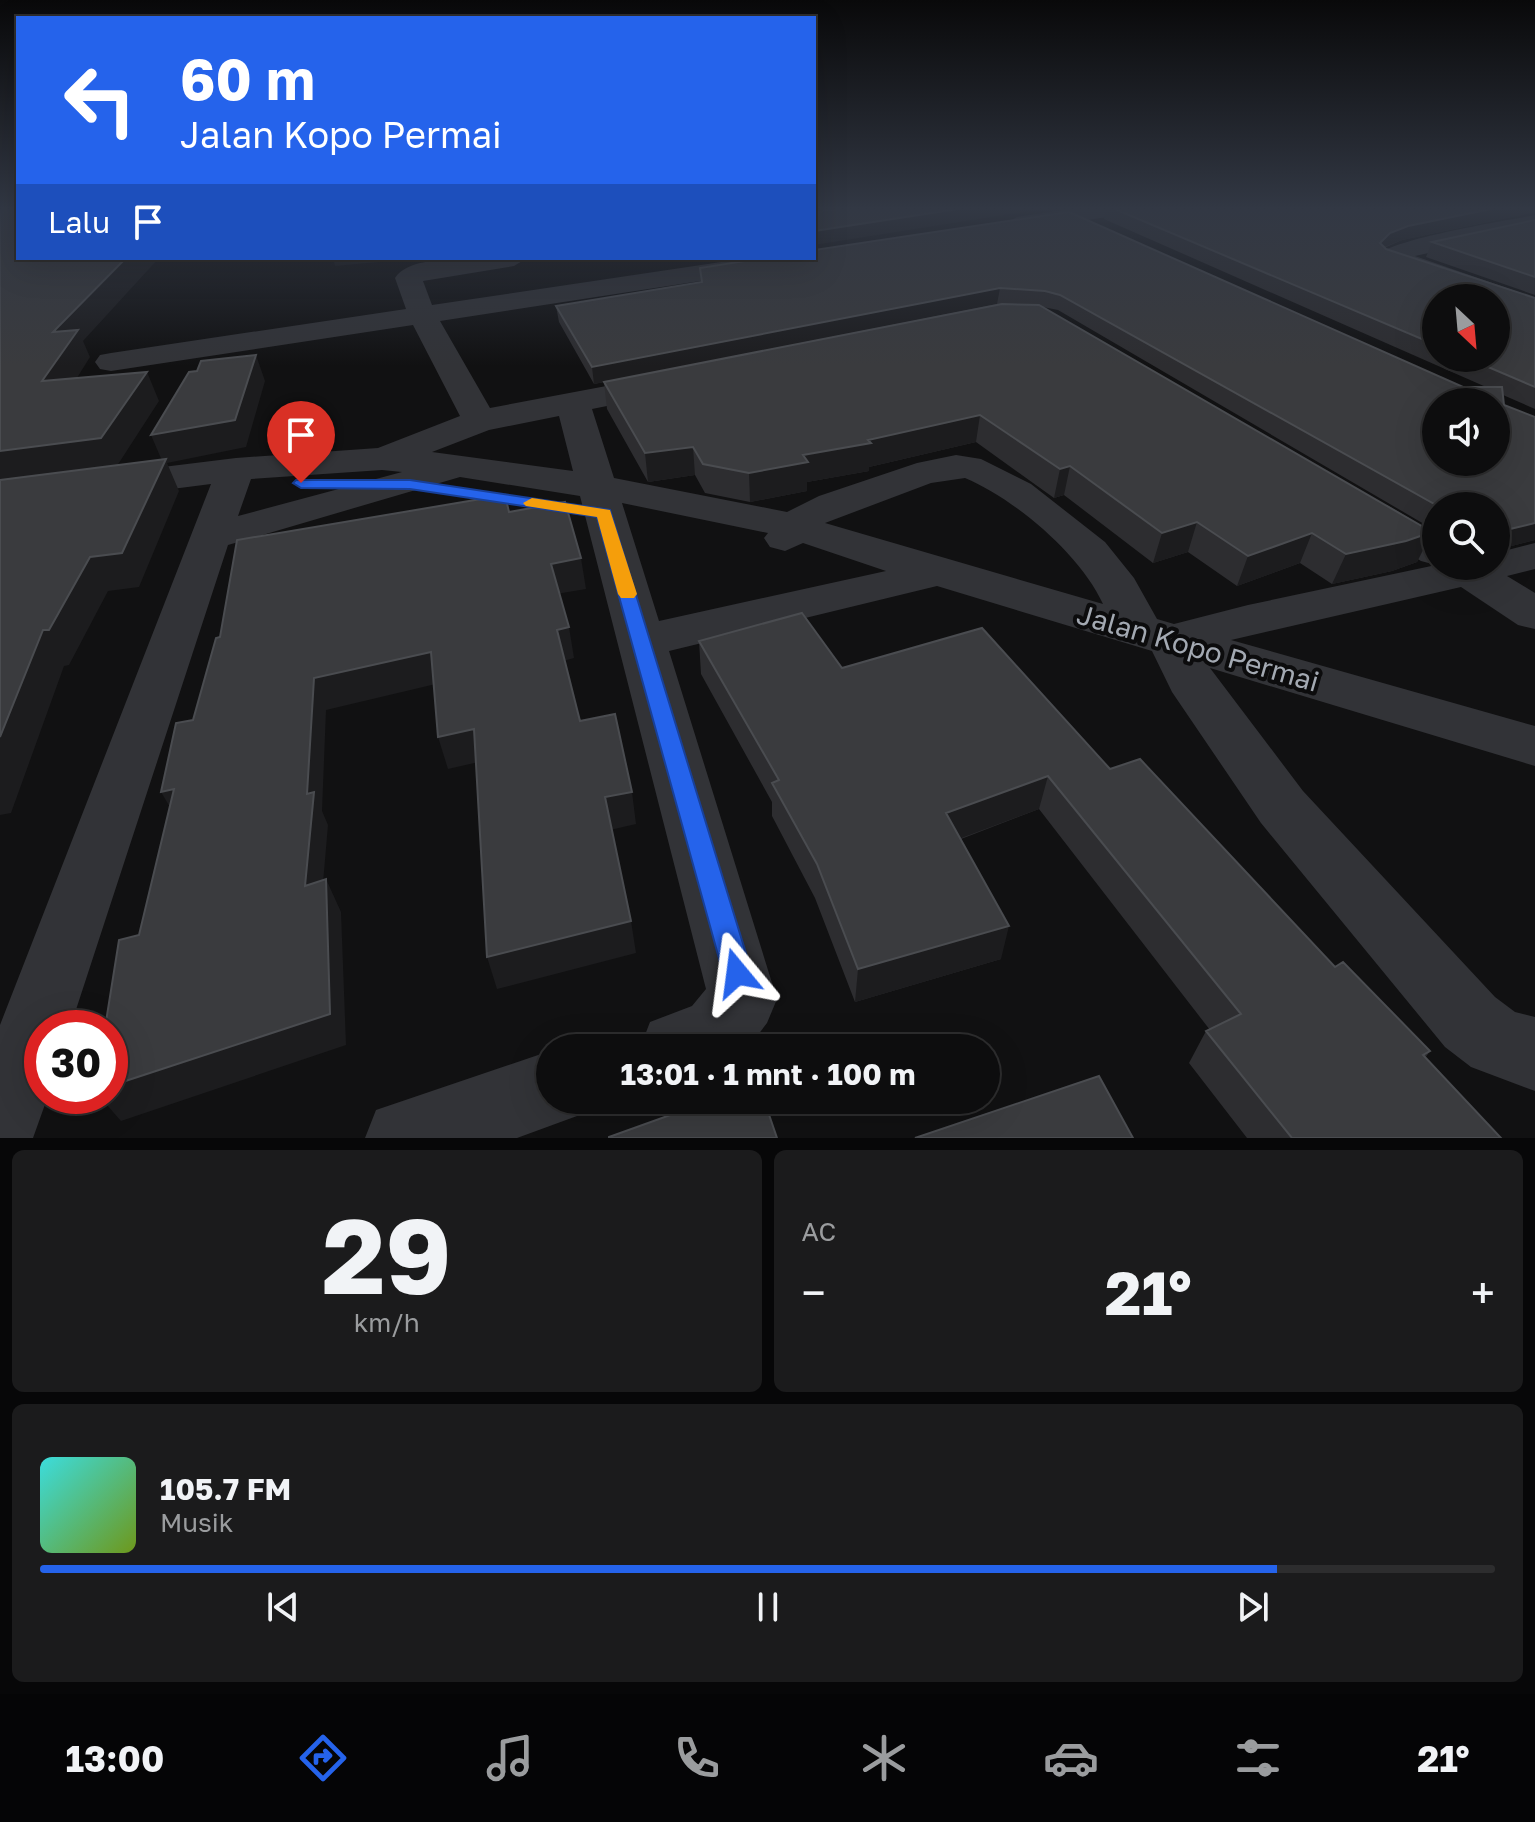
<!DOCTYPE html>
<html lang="id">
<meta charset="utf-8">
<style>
:root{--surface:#0d0d0e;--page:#1b1b1c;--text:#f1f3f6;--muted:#9a9c9e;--line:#2d2d2e;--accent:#2563eb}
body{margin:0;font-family:"Golos Text",sans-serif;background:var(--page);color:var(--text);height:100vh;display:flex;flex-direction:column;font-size:30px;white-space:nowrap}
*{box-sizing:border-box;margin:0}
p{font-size:26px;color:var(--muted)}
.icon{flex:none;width:44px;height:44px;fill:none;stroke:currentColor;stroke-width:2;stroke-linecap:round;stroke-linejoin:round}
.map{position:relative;height:1138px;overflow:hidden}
.panel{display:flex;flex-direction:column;gap:12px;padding:12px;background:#070708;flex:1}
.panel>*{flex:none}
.top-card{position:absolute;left:16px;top:16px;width:800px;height:244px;border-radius:0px;box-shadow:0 8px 32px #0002,0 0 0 2px var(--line);background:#2563eb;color:#fff;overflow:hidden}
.needle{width:52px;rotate:154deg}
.controls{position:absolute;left:1422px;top:284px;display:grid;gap:16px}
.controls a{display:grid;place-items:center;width:88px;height:88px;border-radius:50%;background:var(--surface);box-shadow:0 8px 32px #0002,0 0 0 2px var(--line);font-size:40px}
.speed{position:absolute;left:24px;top:1010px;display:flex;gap:16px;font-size:40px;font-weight:700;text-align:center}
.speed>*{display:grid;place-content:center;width:104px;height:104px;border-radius:50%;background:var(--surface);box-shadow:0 8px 32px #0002,0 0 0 2px var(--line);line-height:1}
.speed .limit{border:12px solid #d22;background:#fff;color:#111}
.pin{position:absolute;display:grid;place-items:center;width:68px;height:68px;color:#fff;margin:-82px -34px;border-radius:50% 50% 50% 0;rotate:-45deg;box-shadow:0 0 8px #0007}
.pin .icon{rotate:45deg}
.me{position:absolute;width:88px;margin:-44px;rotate:344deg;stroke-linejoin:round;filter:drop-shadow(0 0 6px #0008)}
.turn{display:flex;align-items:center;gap:28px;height:168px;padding:0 32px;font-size:36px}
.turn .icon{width:104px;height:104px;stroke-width:2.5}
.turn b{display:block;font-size:56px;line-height:68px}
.then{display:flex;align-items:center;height:76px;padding:0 32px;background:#0003;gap:16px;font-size:30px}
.big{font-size:60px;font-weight:700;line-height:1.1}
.panel .card{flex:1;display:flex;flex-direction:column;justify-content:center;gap:12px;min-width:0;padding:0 28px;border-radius:12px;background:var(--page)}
.panel .dial{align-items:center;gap:0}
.dial b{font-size:104px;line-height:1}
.song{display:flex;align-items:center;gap:24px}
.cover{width:96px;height:96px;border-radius:12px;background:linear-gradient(135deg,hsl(180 70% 55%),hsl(80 70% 35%))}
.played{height:8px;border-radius:4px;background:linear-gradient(90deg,var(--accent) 85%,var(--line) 85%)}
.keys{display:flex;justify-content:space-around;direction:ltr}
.heat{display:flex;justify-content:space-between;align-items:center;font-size:44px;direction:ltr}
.panel .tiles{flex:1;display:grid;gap:12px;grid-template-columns:1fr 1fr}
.card:last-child{grid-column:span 2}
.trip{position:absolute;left:536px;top:1034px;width:464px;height:80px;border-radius:40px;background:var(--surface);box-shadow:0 8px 32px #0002,0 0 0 2px var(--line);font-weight:700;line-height:80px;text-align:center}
.tabs{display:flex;height:128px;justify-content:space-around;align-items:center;background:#050506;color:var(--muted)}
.tabs .icon{width:56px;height:56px}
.tabs .on{color:var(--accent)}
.tabs b{font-size:36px;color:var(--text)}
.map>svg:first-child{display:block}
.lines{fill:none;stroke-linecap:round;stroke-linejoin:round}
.minor{fill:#323337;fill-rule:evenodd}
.wall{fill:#2d2d30;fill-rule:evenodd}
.shaded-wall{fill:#1c1c1e}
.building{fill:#3a3b3e;stroke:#4a4c50;stroke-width:2;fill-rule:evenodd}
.route{fill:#2563eb;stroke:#184099;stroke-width:2}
.slow{fill:#f59e0b}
.labels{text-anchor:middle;stroke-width:8;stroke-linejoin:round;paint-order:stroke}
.street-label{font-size:28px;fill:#a3a9b2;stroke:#0c0c0d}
</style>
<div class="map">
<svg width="1535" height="1138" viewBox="0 0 1535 1138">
<rect width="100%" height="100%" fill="#111112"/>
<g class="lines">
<path class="minor" d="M 1082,207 L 1137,207 L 1126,214 L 1017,231 L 1005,224 L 1017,217 Z
M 1535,215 L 1535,229 L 1415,256 L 1535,298 L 1535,315 L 1496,303 L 1496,298 L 1483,298 L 1381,261 L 1377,256 C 1389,239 1509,220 1535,215 Z
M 457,258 L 527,258 L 514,266 L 423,281 L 432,305 L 748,258 L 812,258 L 799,266 L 440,321 L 490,408 L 665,375 L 677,378 L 681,385 L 677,392 L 592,409 L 614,478 L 787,512 L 819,496 L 917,463 L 956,455 L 981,459 L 1031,484 L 1105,542 L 1134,578 L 1157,619 L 1174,624 L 1248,605 L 1436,565 L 1496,566 L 1496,553 L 1535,543 L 1535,569 L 1507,576 L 1535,593 L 1535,629 L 1518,625 L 1461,587 L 1231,640 L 1535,726 L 1535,766 L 1210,668 L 1303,791 L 1495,997 L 1515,1012 L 1535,1017 L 1535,1091 L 1471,1067 L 1445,1047 L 1261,823 L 1172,692 L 1152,651 L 937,586 L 669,651 L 777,999 L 767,1023 L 748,1048 L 640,1048 L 650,1022 L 692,1006 L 706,989 L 580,496 L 460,477 L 228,545 L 70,1028 L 42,1028 L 42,1096 L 48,1096 L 33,1138 L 0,1138 L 0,1025 L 211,484 L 0,511 L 0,487 L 236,458 L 378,448 L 460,416 L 413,325 L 111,371 L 100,369 L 95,362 L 100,355 L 111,353 L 406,309 L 395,278 C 407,260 438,261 457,258 ZM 559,416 L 573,471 L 432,452 L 489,430 ZM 382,470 L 402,472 L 238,516 L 251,479 ZM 965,478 C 1015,499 1080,554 1103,604 L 825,523 L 931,483 ZM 622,503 L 768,533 L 764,538 L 770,547 L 785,551 L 803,543 L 886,571 L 659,621 Z
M 1373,502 L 1387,505 L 1436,534 L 1436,565 L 1421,561 L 1359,523 L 1353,514 L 1359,505 Z
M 550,1051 L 550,1100 L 583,1100 L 577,1116 L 517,1138 L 365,1138 L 376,1110 Z"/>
</g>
<path class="wall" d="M 1106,207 L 1535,207 L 1535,212 L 1402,240 L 1384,248 L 1386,249 L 1535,298 L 1535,409 L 1503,395 L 1504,405 L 1535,417 L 1535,540 L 1496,550 L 1496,506 L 1436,506 L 1436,531 L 1058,310 L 1043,307 L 1432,532 L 1417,562 L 1392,571 L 1332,584 L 1300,563 L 1237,586 L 1188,552 L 1153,563 L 1064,495 L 1054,498 L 976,442 L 869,467 L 869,471 L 807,482 L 807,491 L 750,502 L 705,493 L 695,475 L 648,482 L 607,409 L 604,382 L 1001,304 L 594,384 L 559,322 L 556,306 L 701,282 L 700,268 L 1069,212 L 1463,387 L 1486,387 L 1104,219 ZM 1436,298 L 1496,358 L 1436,358 Z
M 1535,220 L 1535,295 L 1426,257 L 1432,242 Z
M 699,641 L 842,668 L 1110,769 L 1430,1051 L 1425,1058 L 1501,1138 L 1247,1138 L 1189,1063 L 1206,1031 L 1210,1030 L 1039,809 L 961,839 L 1001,959 L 855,1002 L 815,898 L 772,816 L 772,802 L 701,674 Z"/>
<path class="shaded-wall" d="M 971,207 L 1055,207 L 814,245 L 814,231 Z
M 1501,207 L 1535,207 L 1535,211 L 1534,212 L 1402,240 L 1384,247 L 1375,258 L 1380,243 L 1390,233 L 1408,226 Z
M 126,258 L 159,258 L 83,341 L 90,357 L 57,410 L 42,381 L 53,332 Z
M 333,258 L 422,258 L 335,266 Z
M 698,258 L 728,258 L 698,262 Z
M 1000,288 L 997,304 L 594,384 L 592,367 Z
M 256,355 L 265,381 L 246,447 L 167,463 L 179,491 L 139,587 L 108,591 L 69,665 L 64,666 L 11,813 L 0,815 L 0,737 L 43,630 L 90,557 L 163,463 L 151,435 Z
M 147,372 L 159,401 L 115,469 L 0,485 L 0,451 Z
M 980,415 L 976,442 L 869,467 L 869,471 L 807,482 L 807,491 L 750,502 L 749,473 L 803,455 Z
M 693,447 L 695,475 L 648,482 L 645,453 Z
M 1070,466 L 1064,495 L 1054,498 L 1060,469 Z
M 1197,522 L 1188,552 L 1153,563 L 1162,533 Z
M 1535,523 L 1535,540 L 1496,550 L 1496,545 L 1501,536 L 1506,530 Z
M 1432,532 L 1417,562 L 1392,571 L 1332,584 L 1346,554 Z
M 1312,533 L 1300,563 L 1237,586 L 1248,556 Z
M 581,558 L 586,589 L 556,594 L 551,564 Z
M 569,627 L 574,658 L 563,661 L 557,630 Z
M 431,652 L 440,683 L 326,710 L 322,811 L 328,825 L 320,918 L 305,886 L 307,794 L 314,678 Z
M 474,729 L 483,761 L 448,769 L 438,737 Z
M 1048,776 L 1039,809 L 940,846 L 946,813 Z
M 174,789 L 180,824 L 161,792 Z
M 632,792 L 636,824 L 610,830 L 605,797 Z
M 326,879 L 341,912 L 346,1045 L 121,1121 L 99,1096 L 110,1096 L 110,1086 Z
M 631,921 L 636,953 L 497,989 L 487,957 Z
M 1009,926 L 1001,959 L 855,1002 L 858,969 Z"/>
<path class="building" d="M 0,207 L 18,207 L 18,258 L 126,258 L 53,332 L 78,330 L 42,381 L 147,372 L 101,438 L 0,451 Z
M 854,207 L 971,207 L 814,231 L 814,208 L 815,212 Z
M 1110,207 L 1501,207 L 1408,226 L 1390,233 L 1380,243 L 1386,249 L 1535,298 L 1535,387 L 1467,358 L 1496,358 L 1496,298 L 1436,298 L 1436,345 Z
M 1069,212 L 1463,387 L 1502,387 L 1504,405 L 1535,417 L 1535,523 L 1506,530 L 1501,536 L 1496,533 L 1496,506 L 1438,506 L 1060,295 L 1045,291 L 1000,288 L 592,367 L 556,306 L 702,282 L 700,268 L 764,258 L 814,258 L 814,250 ZM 1436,402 L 1496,402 L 1496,462 L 1436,462 Z
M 1535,220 L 1535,277 L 1432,242 Z
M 1002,304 L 1039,305 L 1432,532 L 1406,541 L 1346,554 L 1312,533 L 1248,556 L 1197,522 L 1162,533 L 1070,466 L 1060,469 L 980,415 L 868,440 L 871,443 L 803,455 L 808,462 L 749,473 L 703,464 L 693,447 L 645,453 L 604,382 Z
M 256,355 L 235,420 L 151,435 L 189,372 L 197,371 L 201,361 Z
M 166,459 L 122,553 L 90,557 L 49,630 L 43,630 L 0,737 L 0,480 Z
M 505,495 L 509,512 L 565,502 L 581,558 L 551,564 L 569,627 L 557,630 L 580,721 L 615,714 L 632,792 L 605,797 L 631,921 L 487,957 L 474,729 L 438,737 L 431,652 L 314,678 L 307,794 L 314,792 L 305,886 L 326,879 L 330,1014 L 110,1086 L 110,1028 L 105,1028 L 119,940 L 139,935 L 174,789 L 161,792 L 176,723 L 193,720 L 216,638 L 220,637 L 237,540 Z
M 802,613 L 842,668 L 982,628 L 1110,769 L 1140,759 L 1335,967 L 1343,962 L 1430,1051 L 1423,1055 L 1501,1138 L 1292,1138 L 1206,1031 L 1241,1014 L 1048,776 L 946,813 L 1009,926 L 858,969 L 817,864 L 772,783 L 779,780 L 699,641 Z
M 1099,1076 L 1133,1138 L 915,1138 Z
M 712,1100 L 764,1100 L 777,1138 L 609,1138 L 609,1137 Z"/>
<linearGradient id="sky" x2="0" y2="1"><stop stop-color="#09090a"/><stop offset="0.57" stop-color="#323844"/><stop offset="1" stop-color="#323844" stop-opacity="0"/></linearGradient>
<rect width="1535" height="366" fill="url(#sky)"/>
<path class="route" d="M 296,480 L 410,480 L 610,510 L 752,973 L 747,982 L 737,986 L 727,982 L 723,973 L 597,517 L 410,489 L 301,488 L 293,483 Z"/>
<path class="slow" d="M 532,498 L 610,510 L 637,594 L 634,598 L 621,598 L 618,594 L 597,517 L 526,506 L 523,503 Z"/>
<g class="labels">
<g class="street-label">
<text transform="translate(1198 648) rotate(16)" y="10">Jalan Kopo Permai</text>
</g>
</g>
</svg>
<div class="controls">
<a><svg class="needle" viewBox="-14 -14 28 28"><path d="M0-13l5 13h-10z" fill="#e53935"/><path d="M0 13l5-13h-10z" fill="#9a9c9e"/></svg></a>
<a><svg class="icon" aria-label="sound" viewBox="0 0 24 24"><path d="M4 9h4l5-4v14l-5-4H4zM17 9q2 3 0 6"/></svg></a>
<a><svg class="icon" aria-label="search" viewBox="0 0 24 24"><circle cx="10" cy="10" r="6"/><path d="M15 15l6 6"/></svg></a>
</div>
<div class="speed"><div class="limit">30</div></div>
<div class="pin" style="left:301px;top:483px;background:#d93025"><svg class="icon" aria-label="arrive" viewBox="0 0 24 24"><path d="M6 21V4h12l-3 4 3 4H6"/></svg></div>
<svg class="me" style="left:737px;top:973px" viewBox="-20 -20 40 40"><path d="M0-17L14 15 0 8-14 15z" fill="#2563eb" stroke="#fff" stroke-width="4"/></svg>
<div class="trip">13:01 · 1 mnt · 100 m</div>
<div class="top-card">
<div class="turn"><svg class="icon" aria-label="left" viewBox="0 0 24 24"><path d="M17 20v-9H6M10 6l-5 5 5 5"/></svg><div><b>60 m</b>Jalan Kopo Permai</div></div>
<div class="then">Lalu<svg class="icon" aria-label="arrive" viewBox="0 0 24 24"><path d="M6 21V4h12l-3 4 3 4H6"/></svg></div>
</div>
</div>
<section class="panel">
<div class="tiles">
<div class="card dial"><b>29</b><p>km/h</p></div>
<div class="card"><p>AC</p>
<div class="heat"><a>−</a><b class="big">21°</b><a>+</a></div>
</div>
<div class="card">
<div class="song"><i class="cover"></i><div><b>105.7 FM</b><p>Musik</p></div></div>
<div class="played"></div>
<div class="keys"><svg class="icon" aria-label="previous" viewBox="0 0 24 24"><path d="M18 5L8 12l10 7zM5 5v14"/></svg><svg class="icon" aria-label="pause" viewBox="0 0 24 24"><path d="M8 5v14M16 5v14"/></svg><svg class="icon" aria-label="next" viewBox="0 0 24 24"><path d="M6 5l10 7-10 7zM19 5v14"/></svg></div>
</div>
</div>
</section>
<nav class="tabs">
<b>13:00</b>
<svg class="icon on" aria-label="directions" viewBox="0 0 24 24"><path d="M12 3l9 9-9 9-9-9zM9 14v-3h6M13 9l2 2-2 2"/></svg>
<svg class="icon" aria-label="music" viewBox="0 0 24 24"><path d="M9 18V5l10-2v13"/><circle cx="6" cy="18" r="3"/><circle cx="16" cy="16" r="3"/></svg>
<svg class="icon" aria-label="phone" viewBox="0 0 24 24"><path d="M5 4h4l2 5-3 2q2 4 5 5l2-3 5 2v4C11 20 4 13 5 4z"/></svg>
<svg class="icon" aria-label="climate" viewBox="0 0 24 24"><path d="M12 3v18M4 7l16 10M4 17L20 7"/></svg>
<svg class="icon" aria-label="car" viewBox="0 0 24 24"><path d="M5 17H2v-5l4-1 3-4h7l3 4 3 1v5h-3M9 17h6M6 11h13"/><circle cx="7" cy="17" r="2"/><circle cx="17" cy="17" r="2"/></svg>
<svg class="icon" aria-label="filters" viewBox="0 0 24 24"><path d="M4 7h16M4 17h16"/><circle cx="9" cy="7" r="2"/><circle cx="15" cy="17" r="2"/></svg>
<b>21°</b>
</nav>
